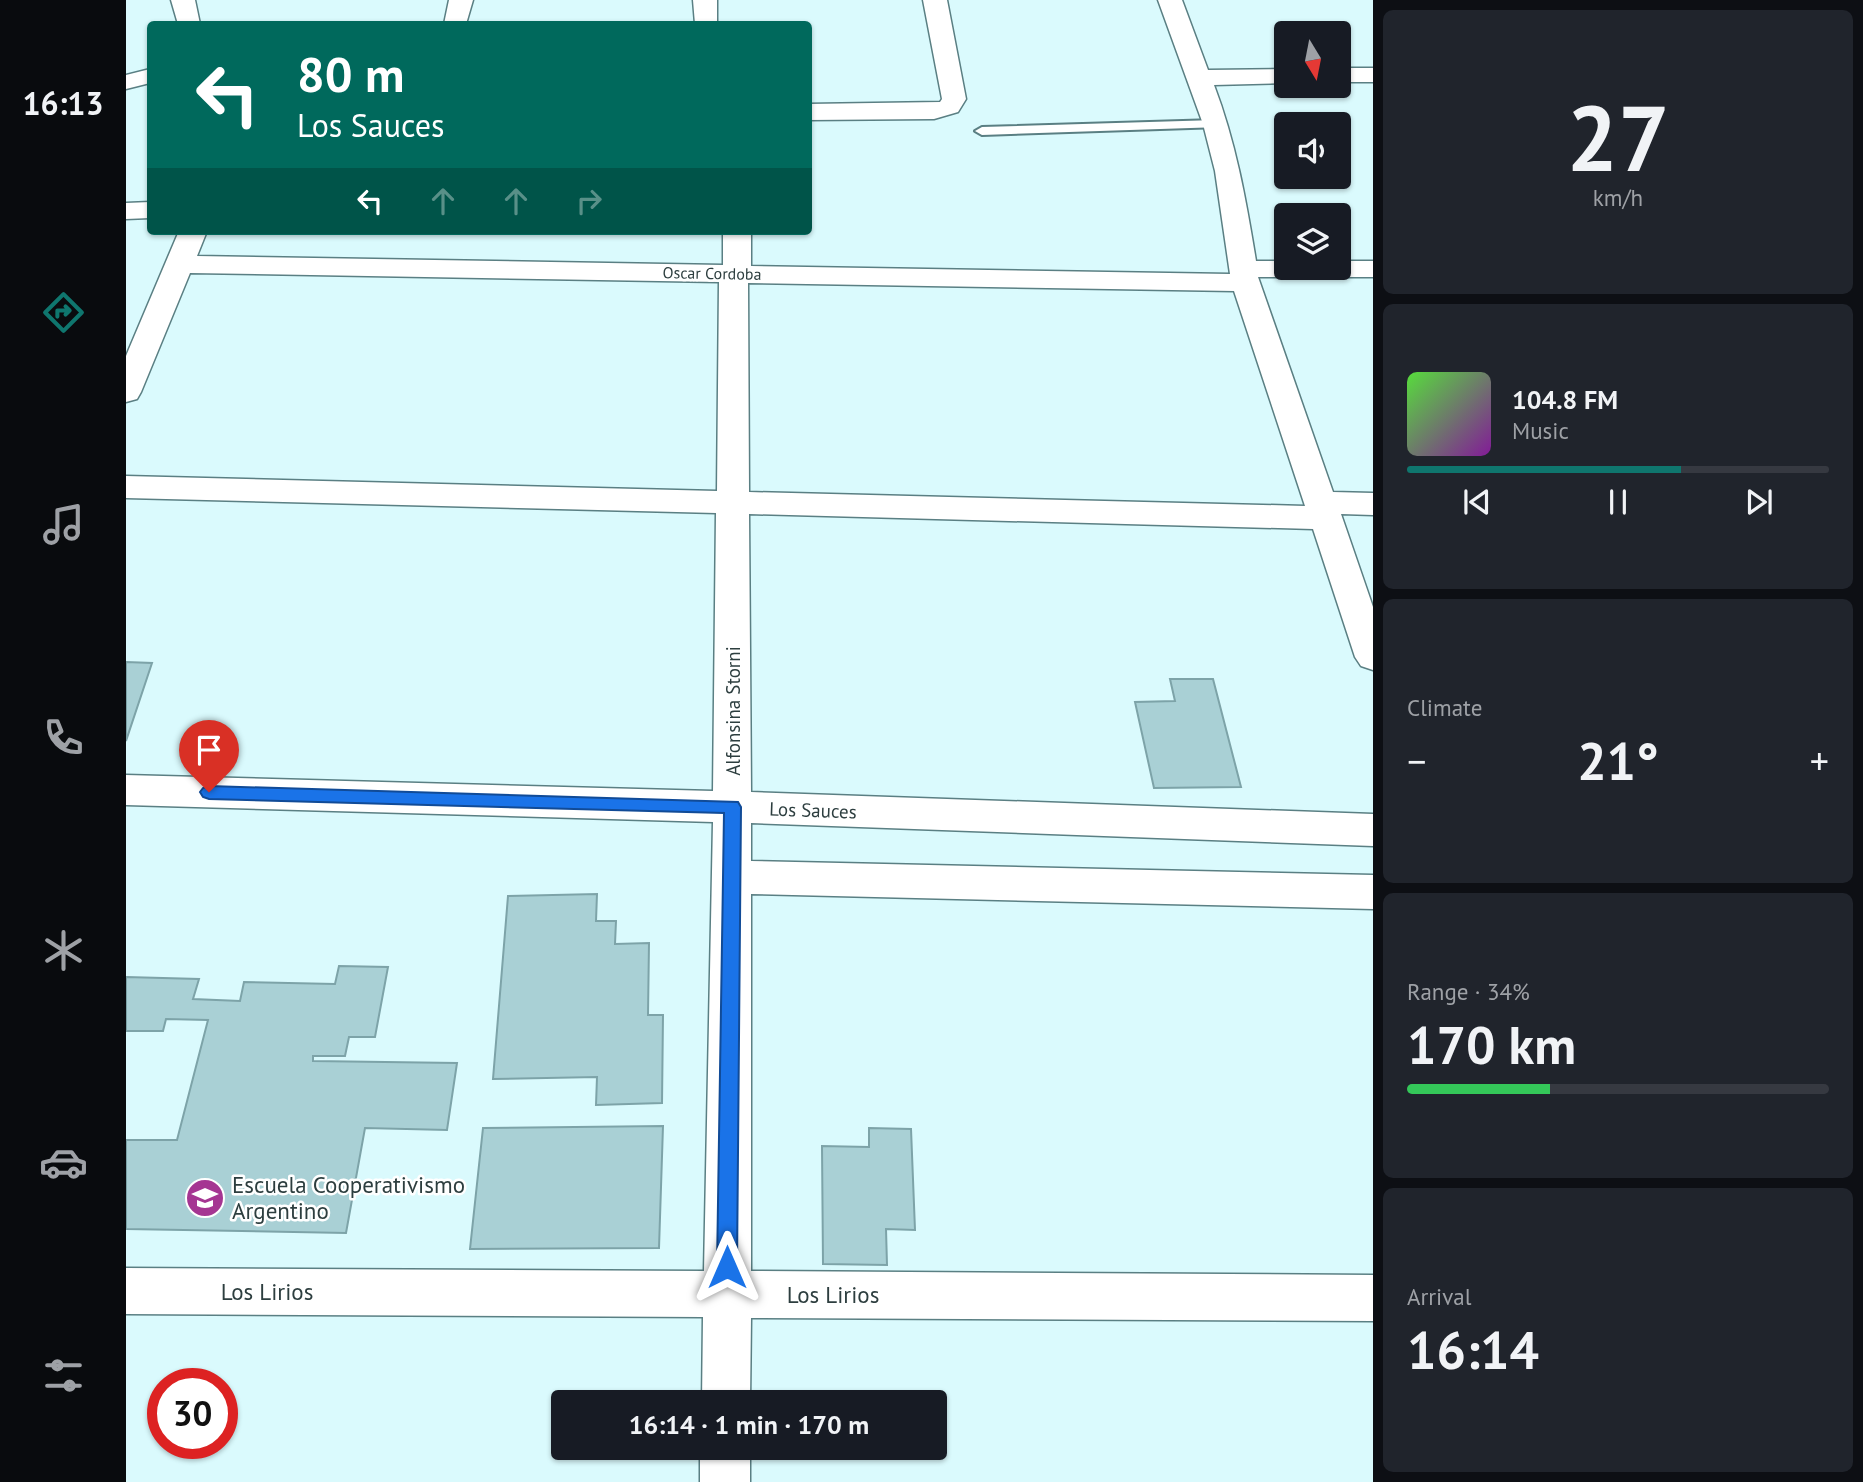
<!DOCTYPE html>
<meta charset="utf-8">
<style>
:root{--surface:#171b24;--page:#20242c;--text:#f1f3f6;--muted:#9ea1a6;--line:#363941;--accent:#0f766e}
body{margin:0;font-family:"PT Sans",sans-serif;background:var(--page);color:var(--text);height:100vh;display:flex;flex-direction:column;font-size:26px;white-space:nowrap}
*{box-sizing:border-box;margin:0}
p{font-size:23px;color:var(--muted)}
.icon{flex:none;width:38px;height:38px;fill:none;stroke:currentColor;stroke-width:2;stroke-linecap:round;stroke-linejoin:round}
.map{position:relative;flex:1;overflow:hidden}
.sheet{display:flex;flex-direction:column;gap:10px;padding:10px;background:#0d0f14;width:490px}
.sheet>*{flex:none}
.top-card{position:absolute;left:21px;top:21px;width:665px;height:214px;border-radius:7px;box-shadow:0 2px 5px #0004;background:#00695c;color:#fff;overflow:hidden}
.needle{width:46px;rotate:170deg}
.tools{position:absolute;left:1148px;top:21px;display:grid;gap:14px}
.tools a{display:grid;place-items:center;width:77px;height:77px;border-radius:7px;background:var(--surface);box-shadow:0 2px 5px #0004;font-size:35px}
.speed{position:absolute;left:21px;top:1368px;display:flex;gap:14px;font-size:35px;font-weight:700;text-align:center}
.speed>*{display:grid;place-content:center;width:91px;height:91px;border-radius:50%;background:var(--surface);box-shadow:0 2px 5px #0004;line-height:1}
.speed .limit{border:10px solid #d22;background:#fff;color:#111}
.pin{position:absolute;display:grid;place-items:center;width:60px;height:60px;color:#fff;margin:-72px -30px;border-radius:50% 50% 50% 0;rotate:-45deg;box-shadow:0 0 7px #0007}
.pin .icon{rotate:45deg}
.me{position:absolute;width:77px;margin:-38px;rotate:0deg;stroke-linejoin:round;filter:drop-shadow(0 0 5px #0008)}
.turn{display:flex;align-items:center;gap:24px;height:147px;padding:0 35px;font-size:32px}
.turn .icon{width:91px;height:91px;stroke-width:2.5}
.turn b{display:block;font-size:49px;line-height:60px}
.lanes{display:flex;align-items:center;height:66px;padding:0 35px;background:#0003;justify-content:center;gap:35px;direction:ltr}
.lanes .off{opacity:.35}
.big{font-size:52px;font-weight:600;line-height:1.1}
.sheet .card{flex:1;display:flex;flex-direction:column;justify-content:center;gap:10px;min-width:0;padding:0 24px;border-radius:10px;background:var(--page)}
.sheet .dial{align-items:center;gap:0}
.dial b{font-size:91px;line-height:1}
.song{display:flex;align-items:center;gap:21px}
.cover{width:84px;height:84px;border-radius:10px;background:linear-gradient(135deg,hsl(110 70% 55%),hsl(290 70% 35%))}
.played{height:7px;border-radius:4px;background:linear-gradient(90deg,var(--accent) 65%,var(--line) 65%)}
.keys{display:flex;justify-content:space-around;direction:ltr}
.heat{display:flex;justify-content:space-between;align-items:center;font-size:38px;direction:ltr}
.charge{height:10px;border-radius:5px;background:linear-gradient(90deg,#34c759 34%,var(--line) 0)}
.trip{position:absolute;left:425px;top:1390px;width:396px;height:70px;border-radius:7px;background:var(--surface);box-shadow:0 2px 5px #0004;font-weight:600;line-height:70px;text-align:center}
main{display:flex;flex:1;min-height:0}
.dock{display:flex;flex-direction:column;width:126px;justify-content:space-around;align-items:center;background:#090b0e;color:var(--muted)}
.dock .icon{width:49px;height:49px}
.dock .on{color:var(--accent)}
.dock b{font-size:32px;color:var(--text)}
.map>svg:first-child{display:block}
.building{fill:#a9d0d5;stroke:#7da3a8;stroke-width:2}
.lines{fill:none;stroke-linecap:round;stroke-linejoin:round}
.service-casing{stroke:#5a7f83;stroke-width:4}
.minor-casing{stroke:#5a7f83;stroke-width:3}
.service{fill:#fff;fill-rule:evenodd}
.minor{fill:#fff;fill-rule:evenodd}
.route{fill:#1a73e8;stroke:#114b97;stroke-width:2}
.labels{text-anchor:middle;stroke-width:5;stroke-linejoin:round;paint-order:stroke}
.far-street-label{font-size:16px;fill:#2d3e3f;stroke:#fff}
.street-label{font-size:19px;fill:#2d3e3f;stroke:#fff}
.near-poi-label{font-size:23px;fill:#2d3e3f;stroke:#fff;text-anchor:start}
.near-street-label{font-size:23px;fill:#2d3e3f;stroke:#fff}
</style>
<main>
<nav class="dock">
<b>16:13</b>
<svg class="icon on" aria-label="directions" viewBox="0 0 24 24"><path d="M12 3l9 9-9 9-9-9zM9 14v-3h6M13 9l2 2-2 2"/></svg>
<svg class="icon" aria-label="music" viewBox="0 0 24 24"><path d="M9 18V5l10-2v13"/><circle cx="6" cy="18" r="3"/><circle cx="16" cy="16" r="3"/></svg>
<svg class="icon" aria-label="phone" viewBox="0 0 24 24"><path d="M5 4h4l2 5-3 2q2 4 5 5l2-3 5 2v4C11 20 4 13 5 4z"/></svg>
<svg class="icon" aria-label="climate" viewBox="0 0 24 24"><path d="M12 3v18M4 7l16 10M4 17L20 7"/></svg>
<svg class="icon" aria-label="car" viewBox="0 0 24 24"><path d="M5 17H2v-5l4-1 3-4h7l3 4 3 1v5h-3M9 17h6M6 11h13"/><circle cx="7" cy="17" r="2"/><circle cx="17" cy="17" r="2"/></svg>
<svg class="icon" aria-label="filters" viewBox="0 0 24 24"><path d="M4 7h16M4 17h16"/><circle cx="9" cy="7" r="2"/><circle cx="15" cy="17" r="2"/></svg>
</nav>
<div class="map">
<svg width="1247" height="1482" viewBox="0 0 1247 1482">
<rect width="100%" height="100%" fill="#dafafd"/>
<path class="building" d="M 0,662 L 26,663 L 0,741 Z
M 1044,679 L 1087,679 L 1115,787 L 1028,788 L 1009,702 L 1049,701 Z
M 471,894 L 470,921 L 490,921 L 489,944 L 523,943 L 522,1015 L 537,1015 L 536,1103 L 470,1105 L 471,1077 L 367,1079 L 382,896 Z
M 213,966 L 262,967 L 249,1037 L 223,1037 L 219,1056 L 187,1056 L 187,1061 L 331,1063 L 321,1130 L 239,1128 L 220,1233 L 0,1229 L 0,1140 L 51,1140 L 82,1020 L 40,1019 L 37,1031 L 0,1031 L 0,977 L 73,979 L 67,999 L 114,1001 L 118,982 L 209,984 Z
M 537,1126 L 533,1248 L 344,1249 L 357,1128 Z
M 743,1128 L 785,1129 L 789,1230 L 760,1229 L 761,1265 L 697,1264 L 696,1146 L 743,1147 Z"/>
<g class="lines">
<defs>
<path id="service" d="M 1090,120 L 1097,124 L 1095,127 L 856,135 L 849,131 L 856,127 Z"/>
<path id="minor" d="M 45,0 L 69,0 L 74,24 L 52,24 Z
M 323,0 L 347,0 L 340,24 L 318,24 Z
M 567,0 L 591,0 L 591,24 L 569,24 Z
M 797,0 L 821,0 L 840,99 L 832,112 L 808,119 L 682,120 L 682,104 L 814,102 L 816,99 Z
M 1032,0 L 1056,0 L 1082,70 L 1160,69 L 1160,83 L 1088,85 C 1110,143 1120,200 1130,261 L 1160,261 L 1160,268 L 1213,268 L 1213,261 L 1247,261 L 1247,277 L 1132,277 L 1207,492 L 1247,493 L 1247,515 L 1215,514 L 1247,607 L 1247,670 L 1235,666 L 1229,657 L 1187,529 L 623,514 L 625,792 L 1247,814 L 1247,846 L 625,823 L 625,861 L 1247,875 L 1247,909 L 625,894 L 625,1271 L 1247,1275 L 1247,1321 L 625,1318 L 624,1402 L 576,1402 L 577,1317 L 0,1314 L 0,1268 L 578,1271 L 587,822 L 0,805 L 0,775 L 587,791 L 590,513 L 0,498 L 0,476 L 591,491 L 593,282 L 64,273 L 15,392 L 11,399 L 0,402 L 0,356 L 53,231 L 81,231 L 71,256 L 597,265 L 597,231 L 625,231 L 625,266 L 1104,274 L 1089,171 L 1077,124 ZM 622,283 L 1108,291 L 1179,506 L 623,492 Z
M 1213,68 L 1247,68 L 1247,82 L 1213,82 Z
M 24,69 L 24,83 L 0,89 L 0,75 Z
M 24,202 L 24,218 L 0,219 L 0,203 Z
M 574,1447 L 624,1447 L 624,1482 L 574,1482 Z"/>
</defs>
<use href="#service" class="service-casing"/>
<use href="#minor" class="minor-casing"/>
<use href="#service" class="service"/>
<use href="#minor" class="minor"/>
</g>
<path class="route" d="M 83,786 L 612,802 L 615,807 L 611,1267 L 608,1274 L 601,1277 L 594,1274 L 591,1267 L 598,813 L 83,799 L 77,797 L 74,792 L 77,788 Z"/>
<defs>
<symbol id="school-disc" viewBox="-11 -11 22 22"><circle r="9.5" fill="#a53592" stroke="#fff"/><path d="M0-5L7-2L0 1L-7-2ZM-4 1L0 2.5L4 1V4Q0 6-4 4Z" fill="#fff"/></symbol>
</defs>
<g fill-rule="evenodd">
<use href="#school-disc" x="57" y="1176" width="44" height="44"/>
</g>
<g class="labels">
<g class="far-street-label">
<text transform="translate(586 273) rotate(1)" y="6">Oscar Cordoba</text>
</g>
<g class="street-label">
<text transform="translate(607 711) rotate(-90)" y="7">Alfonsina Storni</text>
<text transform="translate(687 810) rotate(2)" y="7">Los Sauces</text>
</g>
<g class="near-poi-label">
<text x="106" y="1193">Escuela Cooperativismo<tspan x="106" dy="26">Argentino</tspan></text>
</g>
<g class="near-street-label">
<text x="141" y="1300">Los Lirios</text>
<text x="707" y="1303">Los Lirios</text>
</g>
</g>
</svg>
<div class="tools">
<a><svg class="needle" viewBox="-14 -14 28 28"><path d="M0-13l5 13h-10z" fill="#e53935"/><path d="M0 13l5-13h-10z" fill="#9ea1a6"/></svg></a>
<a><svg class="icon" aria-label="sound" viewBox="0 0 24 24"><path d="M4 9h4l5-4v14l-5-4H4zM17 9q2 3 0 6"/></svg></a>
<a><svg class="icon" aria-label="layers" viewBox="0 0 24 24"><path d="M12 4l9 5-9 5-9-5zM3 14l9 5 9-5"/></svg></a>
</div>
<div class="speed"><div class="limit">30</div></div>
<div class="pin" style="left:83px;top:792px;background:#d93025"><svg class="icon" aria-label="arrive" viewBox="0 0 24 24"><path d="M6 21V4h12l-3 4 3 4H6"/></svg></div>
<svg class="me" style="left:601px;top:1267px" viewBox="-20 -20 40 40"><path d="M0-17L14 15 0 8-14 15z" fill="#1a73e8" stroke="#fff" stroke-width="4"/></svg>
<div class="trip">16:14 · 1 min · 170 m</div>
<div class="top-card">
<div class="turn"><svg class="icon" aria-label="left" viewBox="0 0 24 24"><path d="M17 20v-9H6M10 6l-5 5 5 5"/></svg><div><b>80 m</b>Los Sauces</div></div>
<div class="lanes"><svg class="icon" aria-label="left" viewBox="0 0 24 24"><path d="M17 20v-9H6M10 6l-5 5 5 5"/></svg><svg class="icon off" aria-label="ahead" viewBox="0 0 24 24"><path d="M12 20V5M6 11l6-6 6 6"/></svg><svg class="icon off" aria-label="ahead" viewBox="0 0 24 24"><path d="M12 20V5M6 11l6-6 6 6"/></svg><svg class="icon off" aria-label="right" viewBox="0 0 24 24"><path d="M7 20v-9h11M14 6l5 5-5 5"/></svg></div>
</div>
</div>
<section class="sheet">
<div class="card dial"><b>27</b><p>km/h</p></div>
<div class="card">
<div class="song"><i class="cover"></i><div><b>104.8 FM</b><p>Music</p></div></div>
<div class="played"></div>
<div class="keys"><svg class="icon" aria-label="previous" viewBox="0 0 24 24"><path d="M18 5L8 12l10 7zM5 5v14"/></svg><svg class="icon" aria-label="pause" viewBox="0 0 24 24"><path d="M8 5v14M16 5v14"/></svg><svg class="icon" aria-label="next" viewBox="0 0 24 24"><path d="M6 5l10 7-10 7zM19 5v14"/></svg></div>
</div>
<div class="card"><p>Climate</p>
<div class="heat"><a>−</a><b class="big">21°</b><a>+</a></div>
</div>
<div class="card"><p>Range · 34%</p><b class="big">170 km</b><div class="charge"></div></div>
<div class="card"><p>Arrival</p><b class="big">16:14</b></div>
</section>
</main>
